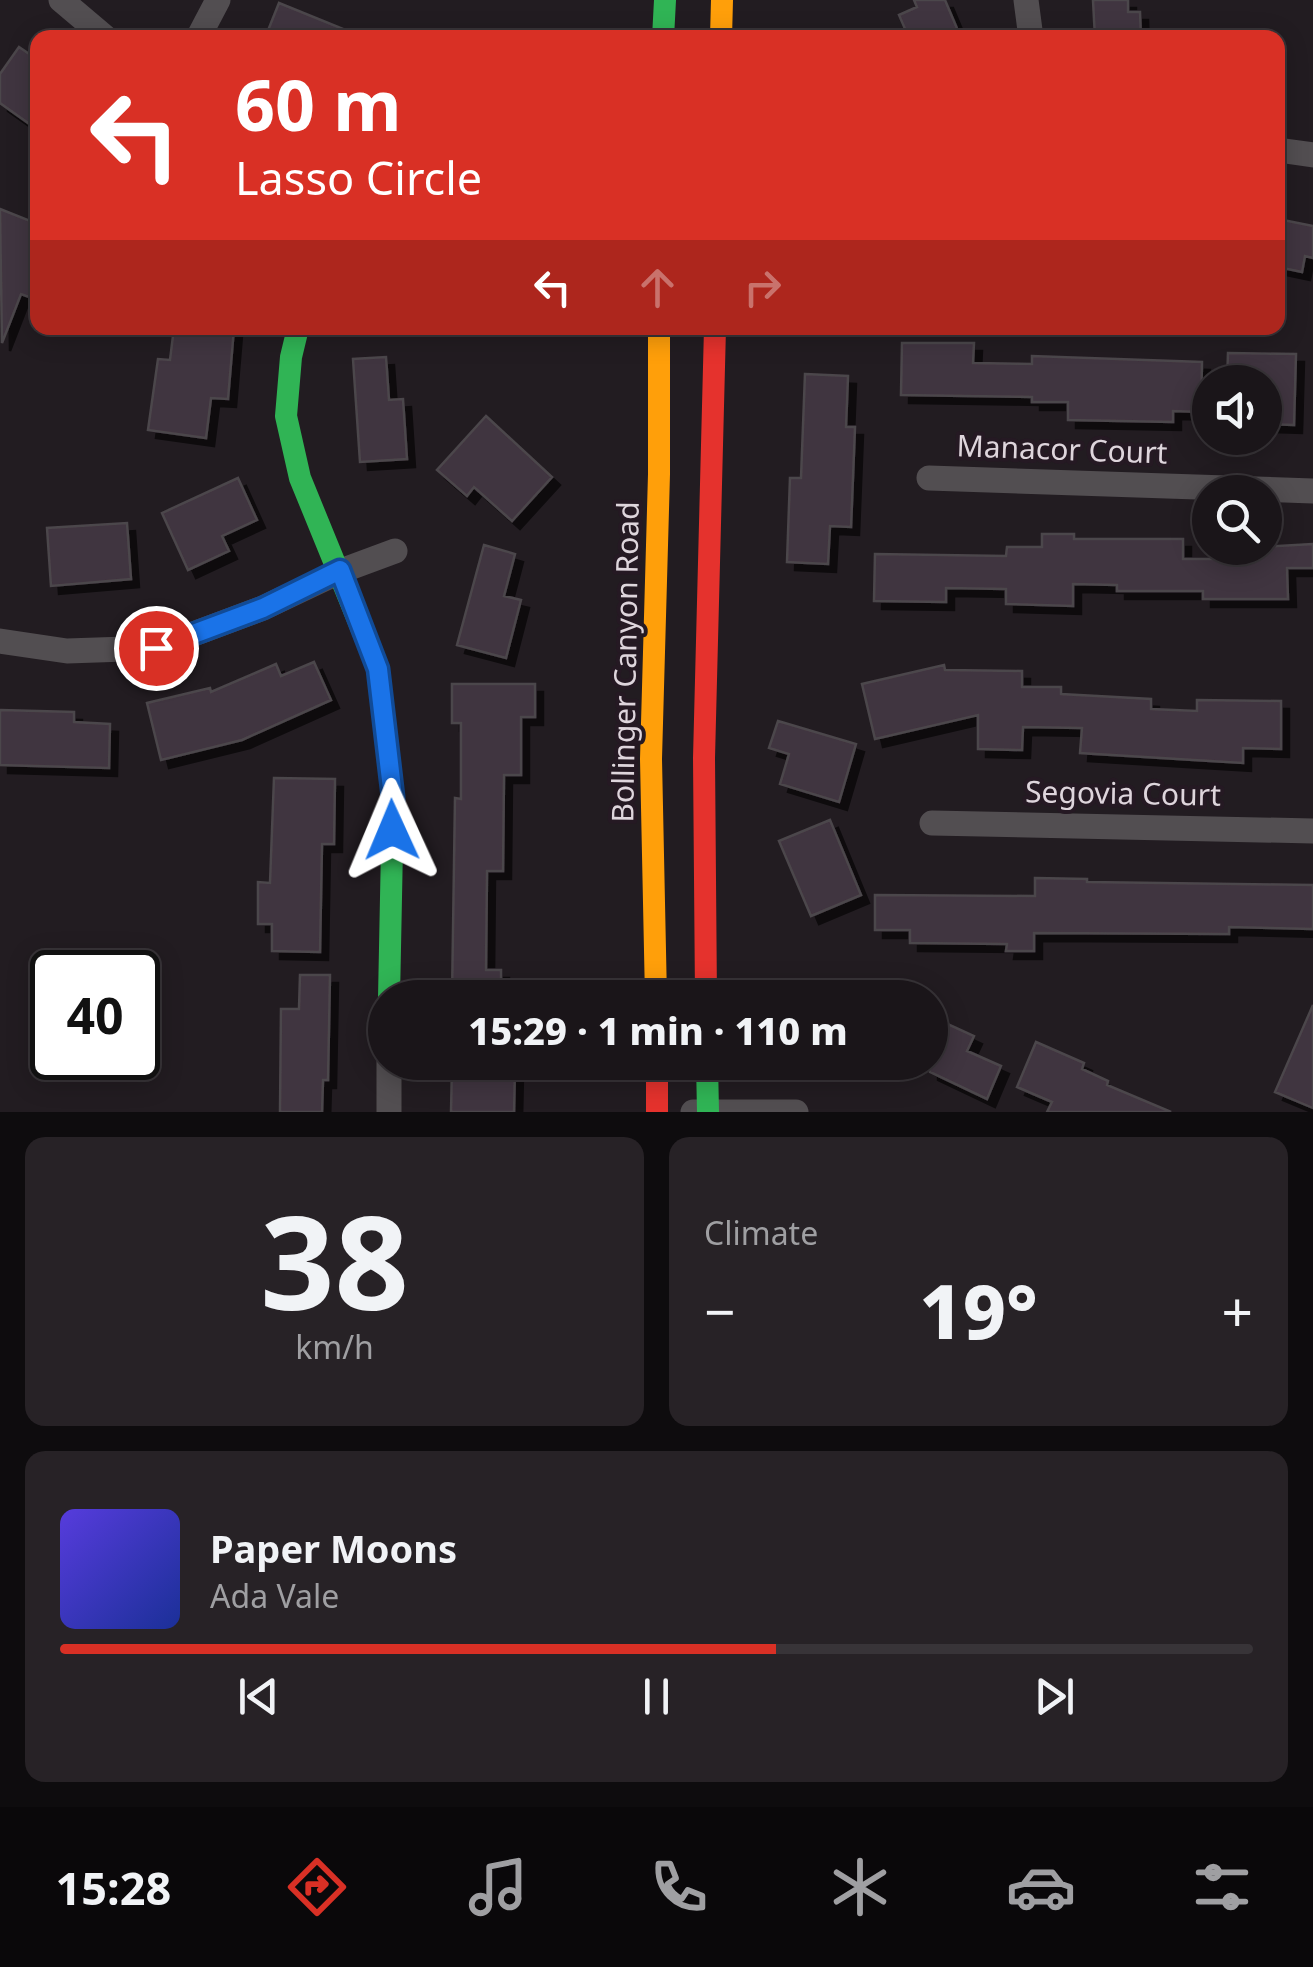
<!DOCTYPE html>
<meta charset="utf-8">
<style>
:root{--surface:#1a1519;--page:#272226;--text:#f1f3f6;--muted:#9f9fa2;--line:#383438;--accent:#d93025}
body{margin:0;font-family:"Noto Sans",sans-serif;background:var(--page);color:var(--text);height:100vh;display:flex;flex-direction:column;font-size:38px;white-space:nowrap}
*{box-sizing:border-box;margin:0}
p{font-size:32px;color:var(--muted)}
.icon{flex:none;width:55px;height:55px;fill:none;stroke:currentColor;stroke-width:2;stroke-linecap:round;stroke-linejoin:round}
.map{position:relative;height:1112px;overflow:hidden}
.details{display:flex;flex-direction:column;gap:25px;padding:25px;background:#0e0c0e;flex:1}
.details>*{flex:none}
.top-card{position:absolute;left:30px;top:30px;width:1255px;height:305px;border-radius:20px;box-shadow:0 5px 25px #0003,0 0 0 2px var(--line);background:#d93025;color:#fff;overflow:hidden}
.buttons{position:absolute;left:1192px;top:365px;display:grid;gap:20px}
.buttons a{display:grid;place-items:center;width:90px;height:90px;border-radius:50%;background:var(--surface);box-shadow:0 5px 25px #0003,0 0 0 2px var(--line);font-size:50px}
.speed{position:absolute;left:30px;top:950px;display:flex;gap:20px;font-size:50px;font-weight:700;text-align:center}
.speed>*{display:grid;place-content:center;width:130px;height:130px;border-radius:50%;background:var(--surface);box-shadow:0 5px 25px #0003,0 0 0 2px var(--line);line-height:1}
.speed .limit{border:5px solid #111;border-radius:15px;background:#fff;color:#111}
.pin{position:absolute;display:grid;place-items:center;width:85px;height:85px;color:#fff;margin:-42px;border:5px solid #fff;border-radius:50%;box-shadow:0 2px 10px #0007}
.me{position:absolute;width:110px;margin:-55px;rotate:359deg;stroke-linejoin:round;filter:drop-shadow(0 0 8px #0008)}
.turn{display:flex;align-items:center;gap:35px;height:210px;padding:0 40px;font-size:45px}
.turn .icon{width:130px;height:130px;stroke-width:2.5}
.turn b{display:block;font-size:70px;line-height:85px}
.lanes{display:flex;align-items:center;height:95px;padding:0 40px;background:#0003;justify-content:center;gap:50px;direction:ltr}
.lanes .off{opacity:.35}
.big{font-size:75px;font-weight:800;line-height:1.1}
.details .tile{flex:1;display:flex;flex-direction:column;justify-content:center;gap:15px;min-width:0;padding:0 35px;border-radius:20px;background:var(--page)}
.details .dial{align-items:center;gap:0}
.dial b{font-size:130px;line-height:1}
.song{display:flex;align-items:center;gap:30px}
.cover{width:120px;height:120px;border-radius:15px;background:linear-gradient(135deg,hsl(250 70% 55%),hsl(230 70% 35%))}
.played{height:10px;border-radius:5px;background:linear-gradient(90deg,var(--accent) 60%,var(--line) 60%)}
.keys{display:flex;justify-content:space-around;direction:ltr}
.heat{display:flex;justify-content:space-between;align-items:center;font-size:55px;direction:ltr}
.details .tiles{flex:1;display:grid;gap:25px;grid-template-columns:1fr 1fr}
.tile:last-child{grid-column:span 2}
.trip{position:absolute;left:368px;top:980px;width:580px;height:100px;border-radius:50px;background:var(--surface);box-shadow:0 5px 25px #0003,0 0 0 2px var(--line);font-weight:800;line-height:100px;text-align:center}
.menu{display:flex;height:160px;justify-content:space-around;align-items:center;background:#0a080a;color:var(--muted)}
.menu .icon{width:70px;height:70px}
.menu .selected{color:var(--accent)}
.menu b{font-size:45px;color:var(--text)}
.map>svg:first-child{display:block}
.building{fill:#41343f;stroke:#4c464b;stroke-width:2.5;filter:url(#shadow)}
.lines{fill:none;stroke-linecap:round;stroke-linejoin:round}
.street{stroke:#524e51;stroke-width:25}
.fast{stroke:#30b455;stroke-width:22}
.slow{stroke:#ff9f0a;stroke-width:22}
.jam{stroke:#e5322d;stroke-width:22}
.route-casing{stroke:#114b97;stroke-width:25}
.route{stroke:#1a73e8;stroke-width:18}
.labels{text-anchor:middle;stroke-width:8;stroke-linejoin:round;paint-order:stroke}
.street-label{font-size:30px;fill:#ded5dc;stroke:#251923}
</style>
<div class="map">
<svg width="1313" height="1112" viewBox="0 0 1313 1112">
<defs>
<filter id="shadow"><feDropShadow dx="8" dy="8" stdDeviation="0" flood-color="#0009"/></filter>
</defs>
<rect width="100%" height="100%" fill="#221c21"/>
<path class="building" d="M 914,0 L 945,0 L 961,38 L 909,38 L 899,15 L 917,7 Z
M 1093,0 L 1128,0 L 1128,12 L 1140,12 L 1141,38 L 1095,38 Z
M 279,3 L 363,37 L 363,38 L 265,38 Z
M 19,47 L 38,60 L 38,130 L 0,103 L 0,74 Z
M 0,209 L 38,224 L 38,277 L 29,297 L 21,294 L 2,343 Z
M 1278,219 L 1313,226 L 1313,258 L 1305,256 L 1302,272 L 1278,267 Z
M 174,328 L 234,328 L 228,399 L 211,398 L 206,438 L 148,430 L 158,359 L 170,360 Z
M 902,343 L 974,343 L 973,363 L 1032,364 L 1032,356 L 1202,362 L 1201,412 L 1173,411 L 1173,422 L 1068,420 L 1068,402 L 1032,402 L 1032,397 L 901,395 Z
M 1228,353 L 1296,354 L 1294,425 L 1265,424 L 1265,382 L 1227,382 Z
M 386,357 L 389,400 L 403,399 L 407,459 L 360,462 L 353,359 Z
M 805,374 L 848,376 L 846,427 L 855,427 L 851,527 L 830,526 L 828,564 L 787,562 L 790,478 L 801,478 Z
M 486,416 L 552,477 L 512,521 L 474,487 L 467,496 L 437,470 Z
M 238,478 L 257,520 L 222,536 L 229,551 L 188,570 L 162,513 Z
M 127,523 L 131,579 L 51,586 L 47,528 Z
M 1042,534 L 1074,534 L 1074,539 L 1183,539 L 1183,559 L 1241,559 L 1241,548 L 1313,544 L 1313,568 L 1287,568 L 1288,599 L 1203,599 L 1203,591 L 1117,591 L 1117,585 L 1073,584 L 1073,606 L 1006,604 L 1006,589 L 946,588 L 946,602 L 874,601 L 875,554 L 1006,556 L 1007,547 L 1042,547 Z
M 484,545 L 515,554 L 504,596 L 521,600 L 506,658 L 457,645 Z
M 314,662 L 331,700 L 242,740 L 161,760 L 147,703 L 210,688 L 211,692 L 276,664 L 281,676 Z
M 944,665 L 945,670 L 1022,671 L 1022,687 L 1061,687 L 1061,694 L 1151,699 L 1151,709 L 1197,711 L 1197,700 L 1281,701 L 1281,749 L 1243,748 L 1243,763 L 1080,753 L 1082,728 L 1023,727 L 1022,750 L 978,749 L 978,715 L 875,739 L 862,684 Z
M 452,684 L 535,684 L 535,717 L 521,717 L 521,775 L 504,775 L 503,871 L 487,871 L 486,970 L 501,970 L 501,998 L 452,998 L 455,798 L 461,799 L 461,723 L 452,723 Z
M 0,710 L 74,712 L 74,722 L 110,724 L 109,768 L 0,765 Z
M 778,721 L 856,744 L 839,802 L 780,784 L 789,754 L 769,748 Z
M 274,778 L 335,779 L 334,844 L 322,844 L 320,952 L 272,951 L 272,924 L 258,924 L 258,882 L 270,883 Z
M 830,820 L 861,895 L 811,916 L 779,841 Z
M 1035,878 L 1087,879 L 1087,882 L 1313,885 L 1313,929 L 1229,927 L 1229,934 L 1034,933 L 1034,951 L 1006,951 L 1007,944 L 910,943 L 910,930 L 875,930 L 875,895 L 1035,896 Z
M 300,975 L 330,975 L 328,1080 L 323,1080 L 322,1112 L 280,1112 L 281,1009 L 299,1009 Z
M 1313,1005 L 1313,1108 L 1275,1092 Z
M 930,1016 L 974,1036 L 967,1051 L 1001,1066 L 987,1099 L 930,1072 Z
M 1036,1042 L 1084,1063 L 1082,1069 L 1108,1081 L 1107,1085 L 1171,1112 L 1047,1112 L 1052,1102 L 1017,1087 Z
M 452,1067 L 515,1068 L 514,1112 L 451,1112 Z"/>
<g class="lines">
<path class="street" d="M 61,0 L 106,38
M 1026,0 L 1031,38
M 198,38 L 218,0
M 1278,150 L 1313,155
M 929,478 L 1313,491
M 0,641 L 67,651 L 156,648 L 263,608 L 341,571 L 395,551
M 932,823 L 1313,831
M 389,1062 L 389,1112
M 693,1112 L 796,1112"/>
<path class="fast" d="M 663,38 L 665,0
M 298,328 L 291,357 L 286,416 L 300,478 L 378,669 L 393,797 L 389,998
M 707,1062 L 708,1112"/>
<path class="slow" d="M 721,38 L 722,0
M 656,998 L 651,759 L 659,474 L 659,328"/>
<path class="jam" d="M 706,998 L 704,758 L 715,328
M 657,1062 L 657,1112"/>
</g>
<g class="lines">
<defs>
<path id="route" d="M 156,648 L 263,608 L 340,570 L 378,669 L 393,797 L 392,830"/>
</defs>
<use href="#route" class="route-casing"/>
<use href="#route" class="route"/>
</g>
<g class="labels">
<g class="street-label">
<text transform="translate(1062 450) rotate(2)" y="10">Manacor Court</text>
<text transform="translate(626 662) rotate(-89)" y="10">Bollinger Canyon Road</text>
<text transform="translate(1123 794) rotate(1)" y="10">Segovia Court</text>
</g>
</g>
</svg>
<div class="buttons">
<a><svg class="icon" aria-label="sound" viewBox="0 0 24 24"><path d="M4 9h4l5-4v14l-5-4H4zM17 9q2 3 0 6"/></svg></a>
<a><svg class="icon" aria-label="search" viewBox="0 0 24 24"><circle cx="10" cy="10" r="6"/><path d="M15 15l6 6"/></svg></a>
</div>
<div class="speed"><div class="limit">40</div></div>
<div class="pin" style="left:156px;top:648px;background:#d93025"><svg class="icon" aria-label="arrive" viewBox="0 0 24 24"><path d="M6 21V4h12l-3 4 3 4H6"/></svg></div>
<svg class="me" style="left:392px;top:830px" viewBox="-20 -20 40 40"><path d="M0-17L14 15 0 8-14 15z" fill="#1a73e8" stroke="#fff" stroke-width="4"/></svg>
<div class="trip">15:29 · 1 min · 110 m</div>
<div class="top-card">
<div class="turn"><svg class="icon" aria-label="left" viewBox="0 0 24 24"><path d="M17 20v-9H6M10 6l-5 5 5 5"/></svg><div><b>60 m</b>Lasso Circle</div></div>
<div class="lanes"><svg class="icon" aria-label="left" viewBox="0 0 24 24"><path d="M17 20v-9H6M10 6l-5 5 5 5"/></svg><svg class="icon off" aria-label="ahead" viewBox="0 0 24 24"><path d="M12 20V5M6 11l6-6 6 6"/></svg><svg class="icon off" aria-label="right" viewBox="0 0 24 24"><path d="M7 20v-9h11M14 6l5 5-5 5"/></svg></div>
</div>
</div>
<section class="details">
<div class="tiles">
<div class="tile dial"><b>38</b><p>km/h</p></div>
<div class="tile"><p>Climate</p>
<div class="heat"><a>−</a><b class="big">19°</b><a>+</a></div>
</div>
<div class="tile">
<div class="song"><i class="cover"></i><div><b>Paper Moons</b><p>Ada Vale</p></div></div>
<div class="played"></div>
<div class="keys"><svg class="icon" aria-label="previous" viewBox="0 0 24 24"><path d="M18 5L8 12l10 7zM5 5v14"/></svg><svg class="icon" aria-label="pause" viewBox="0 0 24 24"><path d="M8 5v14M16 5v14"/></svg><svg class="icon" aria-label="next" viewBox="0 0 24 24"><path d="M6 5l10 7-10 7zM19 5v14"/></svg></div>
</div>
</div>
</section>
<nav class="menu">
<b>15:28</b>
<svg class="icon selected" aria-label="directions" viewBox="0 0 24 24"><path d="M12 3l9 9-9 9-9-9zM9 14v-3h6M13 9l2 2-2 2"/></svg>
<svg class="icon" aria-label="music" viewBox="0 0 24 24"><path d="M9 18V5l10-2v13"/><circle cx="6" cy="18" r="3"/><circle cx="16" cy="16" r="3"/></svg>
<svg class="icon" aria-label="phone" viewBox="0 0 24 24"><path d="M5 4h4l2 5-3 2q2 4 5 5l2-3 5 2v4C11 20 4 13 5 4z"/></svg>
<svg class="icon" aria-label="climate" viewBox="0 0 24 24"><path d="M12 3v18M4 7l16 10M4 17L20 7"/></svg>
<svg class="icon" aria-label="car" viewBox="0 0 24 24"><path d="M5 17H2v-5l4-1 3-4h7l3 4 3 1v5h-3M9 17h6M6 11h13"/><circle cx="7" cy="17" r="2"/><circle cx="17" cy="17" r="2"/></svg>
<svg class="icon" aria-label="filters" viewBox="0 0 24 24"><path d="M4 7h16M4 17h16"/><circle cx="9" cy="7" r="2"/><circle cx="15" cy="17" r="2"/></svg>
</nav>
